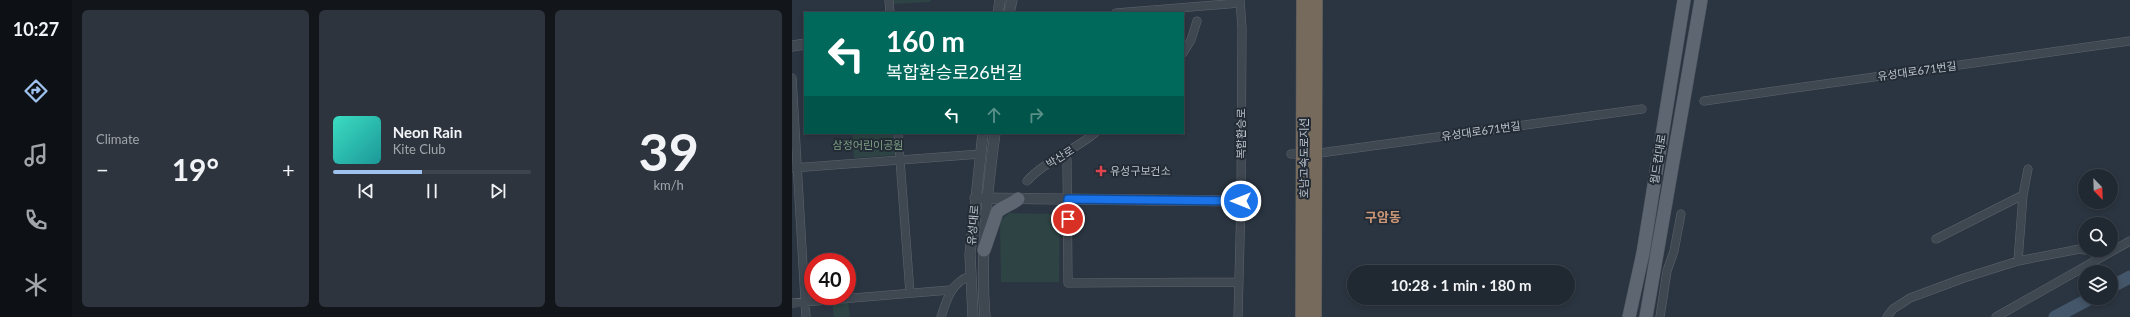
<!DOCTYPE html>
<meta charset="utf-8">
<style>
:root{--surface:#202831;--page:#2d343d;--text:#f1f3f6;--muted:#a2a6ab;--line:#3d444d;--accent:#9ec2ed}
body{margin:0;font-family:Lato,"Noto Sans KR",sans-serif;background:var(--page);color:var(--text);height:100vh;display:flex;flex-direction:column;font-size:15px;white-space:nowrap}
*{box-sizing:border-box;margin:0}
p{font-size:13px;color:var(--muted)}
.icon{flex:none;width:22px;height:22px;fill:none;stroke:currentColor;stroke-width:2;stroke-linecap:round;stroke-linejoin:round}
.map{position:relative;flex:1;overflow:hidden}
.side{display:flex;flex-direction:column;gap:10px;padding:10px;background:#12161b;width:720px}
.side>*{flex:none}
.guide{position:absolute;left:12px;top:12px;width:380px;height:122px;border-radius:0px;box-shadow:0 2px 6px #0003,0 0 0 1px var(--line);background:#00695c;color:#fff;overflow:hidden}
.needle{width:26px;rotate:157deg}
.controls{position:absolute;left:1286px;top:169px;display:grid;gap:8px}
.controls a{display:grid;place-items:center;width:40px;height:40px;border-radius:50%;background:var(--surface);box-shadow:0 2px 6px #0003,0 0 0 1px var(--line);font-size:20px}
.speed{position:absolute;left:12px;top:253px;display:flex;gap:8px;font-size:20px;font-weight:700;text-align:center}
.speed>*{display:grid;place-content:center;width:52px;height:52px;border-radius:50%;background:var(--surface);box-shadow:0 2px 6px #0003,0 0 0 1px var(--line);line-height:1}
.speed .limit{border:6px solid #d22;background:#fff;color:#111}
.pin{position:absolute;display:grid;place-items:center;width:34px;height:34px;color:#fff;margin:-17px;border:2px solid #fff;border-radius:50%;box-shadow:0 1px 4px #0007}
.me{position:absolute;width:44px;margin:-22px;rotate:270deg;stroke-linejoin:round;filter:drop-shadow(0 0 3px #0008)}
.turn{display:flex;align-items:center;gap:14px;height:84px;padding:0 16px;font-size:18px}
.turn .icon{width:52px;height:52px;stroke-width:2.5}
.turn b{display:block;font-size:28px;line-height:34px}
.lanes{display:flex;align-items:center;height:38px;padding:0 16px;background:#0003;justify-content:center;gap:20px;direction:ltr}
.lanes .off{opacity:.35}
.big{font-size:30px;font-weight:700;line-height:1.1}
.side .tile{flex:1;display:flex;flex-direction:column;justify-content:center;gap:6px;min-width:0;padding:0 14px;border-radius:6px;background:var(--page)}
.side .dial{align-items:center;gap:0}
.dial b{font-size:52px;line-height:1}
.song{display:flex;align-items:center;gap:12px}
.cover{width:48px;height:48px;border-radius:6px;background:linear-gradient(135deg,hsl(170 70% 55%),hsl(180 70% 35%))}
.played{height:4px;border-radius:2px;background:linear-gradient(90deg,var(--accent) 45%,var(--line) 45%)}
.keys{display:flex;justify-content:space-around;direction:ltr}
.heat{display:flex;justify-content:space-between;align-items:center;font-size:22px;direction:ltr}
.side .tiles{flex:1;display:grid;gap:10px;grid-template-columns:repeat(3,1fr)}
.trip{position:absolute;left:555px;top:265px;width:228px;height:40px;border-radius:20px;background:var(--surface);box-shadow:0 2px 6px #0003,0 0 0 1px var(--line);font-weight:700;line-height:40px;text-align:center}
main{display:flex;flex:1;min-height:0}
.menu{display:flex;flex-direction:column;width:72px;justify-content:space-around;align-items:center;background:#0d1014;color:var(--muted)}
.menu .icon{width:28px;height:28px}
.menu .current{color:var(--accent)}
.menu b{font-size:18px;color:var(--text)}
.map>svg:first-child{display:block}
.green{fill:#2e4343}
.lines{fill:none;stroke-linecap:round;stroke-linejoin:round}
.river{stroke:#445669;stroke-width:13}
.minor-casing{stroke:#5d656e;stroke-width:9}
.tertiary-casing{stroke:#5d656e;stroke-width:11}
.primary-casing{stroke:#48505a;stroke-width:14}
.motorway-casing{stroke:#49525b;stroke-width:16}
.minor{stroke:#3f4751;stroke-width:8}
.tertiary{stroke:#3f4751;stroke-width:10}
.primary{stroke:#5d6671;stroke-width:13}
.motorway{stroke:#766a5d;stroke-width:15}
.route-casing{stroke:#114b97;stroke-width:10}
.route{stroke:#1a73e8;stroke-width:7}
.health-dot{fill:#e0444e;stroke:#232c36;stroke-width:1.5}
.labels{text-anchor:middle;stroke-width:4;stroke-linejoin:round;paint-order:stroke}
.street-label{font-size:11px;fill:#bcc2cb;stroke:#232c36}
.park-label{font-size:11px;fill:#7d9e83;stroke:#232c36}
.poi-label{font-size:11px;fill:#bcc2cb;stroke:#232c36;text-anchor:start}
.quarter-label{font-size:13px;font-weight:bold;fill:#cb9676;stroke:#232c36}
</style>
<main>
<nav class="menu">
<b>10:27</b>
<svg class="icon current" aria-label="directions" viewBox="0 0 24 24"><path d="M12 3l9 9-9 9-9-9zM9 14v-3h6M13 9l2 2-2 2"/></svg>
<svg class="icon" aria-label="music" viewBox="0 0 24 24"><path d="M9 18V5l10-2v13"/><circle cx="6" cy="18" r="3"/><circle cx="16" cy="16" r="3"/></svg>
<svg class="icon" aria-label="phone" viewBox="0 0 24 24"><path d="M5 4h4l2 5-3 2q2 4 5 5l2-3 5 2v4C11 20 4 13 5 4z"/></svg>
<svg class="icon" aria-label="climate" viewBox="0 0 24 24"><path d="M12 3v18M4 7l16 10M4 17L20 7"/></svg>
</nav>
<section class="side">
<div class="tiles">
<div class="tile"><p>Climate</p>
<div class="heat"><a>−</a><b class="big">19°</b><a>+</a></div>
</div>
<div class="tile">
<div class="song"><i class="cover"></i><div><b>Neon Rain</b><p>Kite Club</p></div></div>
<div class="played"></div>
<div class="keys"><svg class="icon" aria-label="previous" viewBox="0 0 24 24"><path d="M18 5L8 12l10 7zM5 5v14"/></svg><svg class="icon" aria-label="pause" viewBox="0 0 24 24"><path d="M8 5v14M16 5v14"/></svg><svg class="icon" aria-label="next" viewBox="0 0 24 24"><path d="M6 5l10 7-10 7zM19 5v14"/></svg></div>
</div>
<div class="tile dial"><b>39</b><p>km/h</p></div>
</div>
</section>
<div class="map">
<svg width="1338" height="317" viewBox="0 0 1338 317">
<rect width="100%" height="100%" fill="#2b3541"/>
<path class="green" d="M 102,0 L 138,0 L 138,2 L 102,4 Z
M 60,133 L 101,133 L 103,155 L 62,158 Z
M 217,213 L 260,214 L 268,222 L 267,282 L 209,282 L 208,221 Z
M 56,302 L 58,317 L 42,317 L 40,304 Z"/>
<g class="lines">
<path class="river" d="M 1319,287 L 1338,277
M 1263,317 L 1299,298"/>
<defs>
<path id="minor" d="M 97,0 L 98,13
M 324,13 L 448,3
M 391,53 L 399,40 L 405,21
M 0,78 L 14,317
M 912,101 L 1338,41
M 106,133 L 118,293
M 528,153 L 850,109
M 499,154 L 504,154
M 272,155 L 275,160 L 276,283 L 446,282
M 0,168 L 189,154
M 235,181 C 253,161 281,151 303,133
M 1144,239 L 1231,195
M 1226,261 L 1231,195 L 1236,169
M 0,303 L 158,290
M 149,317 C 155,299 159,283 178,276
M 446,317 L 449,201 L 450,28 L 448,0
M 868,317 L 875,271 L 882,251 L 889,214
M 1095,317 L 1101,309 L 1118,298 L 1172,278 L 1226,261 L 1288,249 L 1293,250
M 1204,317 L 1338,241"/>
<path id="tertiary" d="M 206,13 L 208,0
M 217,13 L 220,0
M 0,46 L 13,44
M 183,198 L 449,201
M 181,317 L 178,254 L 191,133
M 193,317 C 188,256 195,194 203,133"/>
<path id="primary" d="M 192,250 L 205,212 C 211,206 219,205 226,199
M 837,317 L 851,253 L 892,0
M 854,317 L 909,0"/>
<path id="motorway" d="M 511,317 L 512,0
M 522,317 L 523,0"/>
</defs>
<use href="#minor" class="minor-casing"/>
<use href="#tertiary" class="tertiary-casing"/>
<use href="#primary" class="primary-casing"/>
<use href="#motorway" class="motorway-casing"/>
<use href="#minor" class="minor"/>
<use href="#tertiary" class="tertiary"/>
<use href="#primary" class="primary"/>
<use href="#motorway" class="motorway"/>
</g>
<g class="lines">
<defs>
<path id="route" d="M 276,219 L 276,199 L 449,201"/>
</defs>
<use href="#route" class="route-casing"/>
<use href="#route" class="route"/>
</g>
<path class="health-dot" d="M307 165h4v4h4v4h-4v4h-4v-4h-4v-4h4z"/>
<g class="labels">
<g class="street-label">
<text transform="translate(1125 71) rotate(-8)" y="4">유성대로671번길</text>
<text transform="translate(689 131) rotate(-8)" y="4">유성대로671번길</text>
<text transform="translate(449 134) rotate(-90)" y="4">복합환승로</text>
<text transform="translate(268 157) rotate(-32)" y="4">박산로</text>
<text transform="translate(512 158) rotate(-90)" y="4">호남고속도로지선</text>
<text transform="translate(866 159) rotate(-81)" y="4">월드컵대로</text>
<text transform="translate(181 225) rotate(-85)" y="4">유성대로</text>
</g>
<g class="park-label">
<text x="76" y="149">삼정어린이공원</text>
</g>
<g class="poi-label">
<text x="318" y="175">유성구보건소</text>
</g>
<g class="quarter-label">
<text x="591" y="222">구암동</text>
</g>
</g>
</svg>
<div class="controls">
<a><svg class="needle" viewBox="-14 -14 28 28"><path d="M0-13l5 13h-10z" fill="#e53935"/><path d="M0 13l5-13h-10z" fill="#a2a6ab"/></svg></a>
<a><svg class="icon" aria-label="search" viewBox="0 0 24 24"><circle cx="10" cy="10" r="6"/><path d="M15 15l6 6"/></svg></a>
<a><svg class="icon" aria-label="layers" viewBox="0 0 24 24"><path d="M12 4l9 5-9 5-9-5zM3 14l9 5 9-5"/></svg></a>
</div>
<div class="speed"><div class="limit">40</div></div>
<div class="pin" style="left:276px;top:219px;background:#d93025"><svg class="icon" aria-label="arrive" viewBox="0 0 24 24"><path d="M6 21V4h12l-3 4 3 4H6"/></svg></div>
<svg class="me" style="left:449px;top:201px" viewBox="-20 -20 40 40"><circle r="17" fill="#1a73e8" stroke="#fff" stroke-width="3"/><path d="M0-11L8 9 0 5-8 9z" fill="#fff"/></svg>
<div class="trip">10:28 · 1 min · 180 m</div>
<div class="guide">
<div class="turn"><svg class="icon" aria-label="left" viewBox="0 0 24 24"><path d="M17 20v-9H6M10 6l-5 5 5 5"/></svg><div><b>160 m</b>복합환승로26번길</div></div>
<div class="lanes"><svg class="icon" aria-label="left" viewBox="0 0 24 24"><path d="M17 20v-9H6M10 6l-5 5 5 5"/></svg><svg class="icon off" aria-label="ahead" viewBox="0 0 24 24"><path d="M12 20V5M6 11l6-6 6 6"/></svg><svg class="icon off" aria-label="right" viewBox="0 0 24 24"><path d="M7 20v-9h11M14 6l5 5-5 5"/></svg></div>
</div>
</div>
</main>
